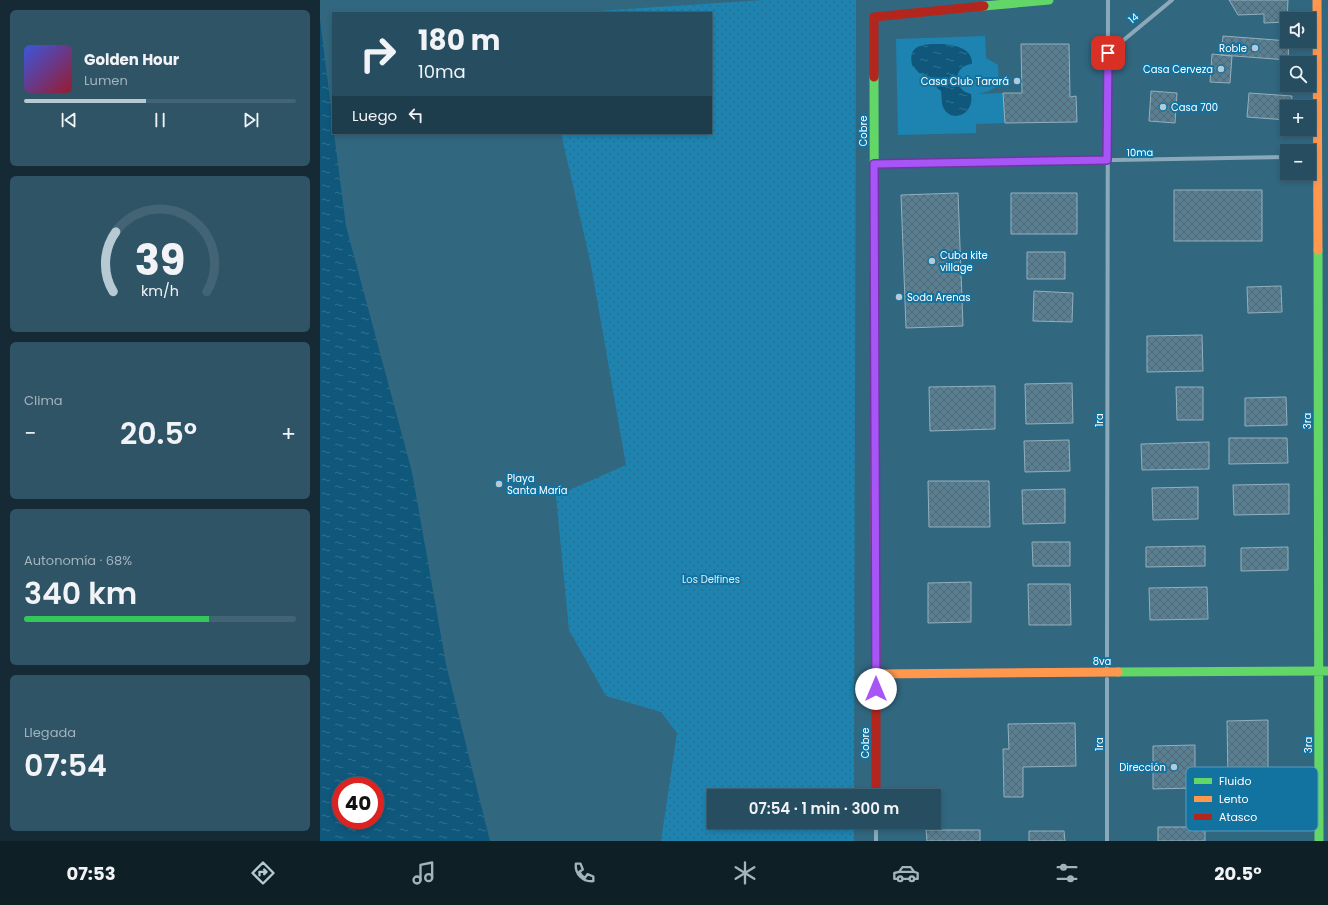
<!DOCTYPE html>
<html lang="es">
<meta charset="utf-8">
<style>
:root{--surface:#264d60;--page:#2e5466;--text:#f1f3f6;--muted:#a4b4bd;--line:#426475;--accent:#b7cad3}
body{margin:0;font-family:Poppins,sans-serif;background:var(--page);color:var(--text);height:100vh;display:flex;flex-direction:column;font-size:15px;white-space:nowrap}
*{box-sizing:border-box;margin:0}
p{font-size:13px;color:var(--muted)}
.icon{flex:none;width:22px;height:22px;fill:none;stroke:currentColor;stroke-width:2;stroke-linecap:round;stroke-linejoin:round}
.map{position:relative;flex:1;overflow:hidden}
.side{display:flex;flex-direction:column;gap:10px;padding:10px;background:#152a35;width:320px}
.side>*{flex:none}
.guide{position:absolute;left:12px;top:12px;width:380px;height:122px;border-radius:0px;box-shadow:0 2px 6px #0003,0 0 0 1px var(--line);background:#264d60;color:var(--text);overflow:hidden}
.controls{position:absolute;left:960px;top:12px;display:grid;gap:8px}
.controls a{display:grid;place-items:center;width:36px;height:36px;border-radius:0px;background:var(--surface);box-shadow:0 2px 6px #0003,0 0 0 1px var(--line);font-size:20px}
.speed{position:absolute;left:12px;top:777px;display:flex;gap:8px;font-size:20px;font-weight:700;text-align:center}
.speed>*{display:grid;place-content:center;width:52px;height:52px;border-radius:50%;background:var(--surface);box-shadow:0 2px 6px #0003,0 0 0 1px var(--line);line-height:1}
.speed .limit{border:6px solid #d22;background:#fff;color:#111}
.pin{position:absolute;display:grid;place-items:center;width:34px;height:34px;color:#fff;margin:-17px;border-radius:8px;box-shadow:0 2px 6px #0006}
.me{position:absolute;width:44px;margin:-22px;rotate:0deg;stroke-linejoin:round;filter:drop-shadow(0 0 3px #0008)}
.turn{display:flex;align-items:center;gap:14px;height:84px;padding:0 20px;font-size:18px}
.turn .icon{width:52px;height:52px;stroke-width:2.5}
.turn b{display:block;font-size:28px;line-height:34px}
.then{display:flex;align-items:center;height:38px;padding:0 20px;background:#0003;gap:8px;font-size:15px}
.big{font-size:30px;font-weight:600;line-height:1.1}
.side .tile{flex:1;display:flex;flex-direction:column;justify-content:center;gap:6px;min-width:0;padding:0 14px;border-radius:6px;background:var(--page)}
.side .dial{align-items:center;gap:0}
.dial svg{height:104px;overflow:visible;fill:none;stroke:var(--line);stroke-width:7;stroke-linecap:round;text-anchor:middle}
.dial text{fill:var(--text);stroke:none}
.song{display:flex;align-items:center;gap:12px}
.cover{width:48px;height:48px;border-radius:6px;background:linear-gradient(135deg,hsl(230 70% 55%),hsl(350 70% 35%))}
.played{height:4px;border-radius:2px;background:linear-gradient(90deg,var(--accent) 45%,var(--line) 45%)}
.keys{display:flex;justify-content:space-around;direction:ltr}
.heat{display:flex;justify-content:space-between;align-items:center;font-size:22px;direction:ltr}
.charge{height:6px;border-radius:3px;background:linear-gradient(90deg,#34c759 68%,var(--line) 0)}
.trip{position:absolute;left:387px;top:789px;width:234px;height:40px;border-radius:0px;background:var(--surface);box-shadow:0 2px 6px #0003,0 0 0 1px var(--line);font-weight:600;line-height:40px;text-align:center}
.menu{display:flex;height:64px;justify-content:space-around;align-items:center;background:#0f1f26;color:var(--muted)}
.menu .icon{width:28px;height:28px}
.menu .current{color:var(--accent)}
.menu b{font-size:18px;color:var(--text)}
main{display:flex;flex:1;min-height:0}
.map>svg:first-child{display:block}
.green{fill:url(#green-dots)}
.pitch{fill:#1d84b2}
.water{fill:url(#water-ripples);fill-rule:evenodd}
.building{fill:url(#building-cross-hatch);stroke:#92b0be}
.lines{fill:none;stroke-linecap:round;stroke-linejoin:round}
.street{stroke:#8aaab9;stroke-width:4}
.fast{stroke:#63d668;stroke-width:9}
.slow{stroke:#ff974d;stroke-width:9}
.jam{stroke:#b3261e;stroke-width:9}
.route-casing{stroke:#6d37a1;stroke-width:10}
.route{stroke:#a855f7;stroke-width:7}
.poi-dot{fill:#b7cad3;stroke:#1272a0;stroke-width:1.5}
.labels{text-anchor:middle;stroke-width:4;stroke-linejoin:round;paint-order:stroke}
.street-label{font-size:10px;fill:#fff;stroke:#1272a0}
.poi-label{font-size:10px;fill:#fff;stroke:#1272a0;text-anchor:end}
.park-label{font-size:10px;fill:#d3f1fe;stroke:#1272a0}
.key{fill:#1272a0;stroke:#599cbc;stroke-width:1}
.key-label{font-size:11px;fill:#fff}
</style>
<main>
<section class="side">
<div class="tile">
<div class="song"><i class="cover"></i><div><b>Golden Hour</b><p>Lumen</p></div></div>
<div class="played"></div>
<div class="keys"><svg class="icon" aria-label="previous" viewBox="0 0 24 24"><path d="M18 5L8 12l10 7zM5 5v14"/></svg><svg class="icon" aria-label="pause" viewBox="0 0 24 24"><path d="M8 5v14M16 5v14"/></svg><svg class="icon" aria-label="next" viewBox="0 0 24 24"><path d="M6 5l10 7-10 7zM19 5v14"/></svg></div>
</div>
<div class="tile dial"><svg viewBox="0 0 100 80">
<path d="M14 69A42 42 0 1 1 86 69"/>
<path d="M14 69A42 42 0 0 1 16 23" stroke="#b7cad3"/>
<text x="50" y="56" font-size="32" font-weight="700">39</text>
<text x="50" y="72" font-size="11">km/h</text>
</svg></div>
<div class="tile"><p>Clima</p>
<div class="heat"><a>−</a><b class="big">20.5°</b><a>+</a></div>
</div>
<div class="tile"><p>Autonomía · 68%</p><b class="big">340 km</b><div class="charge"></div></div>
<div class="tile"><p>Llegada</p><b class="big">07:54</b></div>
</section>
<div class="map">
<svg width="1008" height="841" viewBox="0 0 1008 841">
<defs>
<pattern id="green-dots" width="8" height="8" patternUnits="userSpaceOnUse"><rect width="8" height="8" fill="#1d84b2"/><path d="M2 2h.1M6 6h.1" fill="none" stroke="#326b84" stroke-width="1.8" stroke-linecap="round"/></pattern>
<pattern id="water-ripples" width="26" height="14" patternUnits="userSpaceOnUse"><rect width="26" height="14" fill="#0f587c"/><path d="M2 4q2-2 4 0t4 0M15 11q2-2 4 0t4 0" fill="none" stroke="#337190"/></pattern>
<pattern id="building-cross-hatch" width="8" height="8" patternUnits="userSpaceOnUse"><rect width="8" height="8" fill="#587f92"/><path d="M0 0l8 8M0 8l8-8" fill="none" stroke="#536872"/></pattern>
</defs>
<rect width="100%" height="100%" fill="#326780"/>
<path class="green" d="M 443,0 L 536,0 L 534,796 L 394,796 L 394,822 L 534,822 L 534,841 L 341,841 L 357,733 L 341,712 L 286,696 L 249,630 L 236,496 L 306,465 L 271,265 L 241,133 L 391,133 L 391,13 L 248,13 Z"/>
<path class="pitch" d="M 665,36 L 666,58 L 678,65 L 679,85 L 669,91 L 658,94 L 683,93 L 685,123 L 656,124 L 656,133 L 578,135 L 576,39 Z"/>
<path class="water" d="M 0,19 L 13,124 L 13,133 L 14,133 L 26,226 L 92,472 L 126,664 L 170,841 L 0,841 ZM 21,786 L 55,786 L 55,820 L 21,820 Z
M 617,44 C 629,44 653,46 652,64 C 632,66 633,90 651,94 C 655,115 631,124 623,107 C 621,102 622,96 621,91 L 617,88 L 613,78 L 599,73 L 592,65 C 588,46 601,44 617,44 Z"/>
<path class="building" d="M 909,0 L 968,0 L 967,22 L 944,23 L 944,14 L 918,15 Z
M 903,36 L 969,41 L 968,60 L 901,55 Z
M 701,44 L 749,44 L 750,97 L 756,96 L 757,122 L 685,123 L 683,93 L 702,93 Z
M 892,54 L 912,56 L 910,83 L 890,82 Z
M 831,91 L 857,93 L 855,123 L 829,121 Z
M 929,93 L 972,96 L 971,107 L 967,107 L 967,120 L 927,117 Z
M 854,190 L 942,190 L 942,241 L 854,241 Z
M 638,193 L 643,326 L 586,328 L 581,195 Z
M 691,193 L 757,193 L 757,234 L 691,234 Z
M 707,252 L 745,252 L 745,279 L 707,279 Z
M 961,286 L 962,312 L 928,313 L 927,287 Z
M 714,291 L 753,293 L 752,322 L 713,321 Z
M 882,335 L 883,371 L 827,372 L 827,336 Z
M 752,383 L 753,423 L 706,424 L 705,384 Z
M 675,386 L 675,429 L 610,431 L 609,387 Z
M 856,387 L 883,387 L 883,420 L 857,420 Z
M 966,397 L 967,425 L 925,426 L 925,398 Z
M 909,438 L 967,438 L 968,463 L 909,464 Z
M 749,440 L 750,471 L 705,472 L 704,441 Z
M 889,442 L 889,469 L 822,470 L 821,444 Z
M 608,481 L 669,481 L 670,527 L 609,527 Z
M 969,484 L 969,514 L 914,515 L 913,485 Z
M 878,487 L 878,519 L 833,520 L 832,488 Z
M 745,489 L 745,523 L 703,524 L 702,490 Z
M 712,542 L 750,542 L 750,566 L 713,566 Z
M 885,546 L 885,566 L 826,567 L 826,547 Z
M 968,547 L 968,570 L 921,571 L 921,548 Z
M 651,582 L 651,622 L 608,623 L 608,583 Z
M 708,584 L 750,584 L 751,625 L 709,625 Z
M 887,587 L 888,619 L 830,620 L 829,588 Z
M 948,720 L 948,778 L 908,778 L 907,721 Z
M 755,723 L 756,766 L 703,767 L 703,797 L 684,797 L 683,749 L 689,749 L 688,724 Z
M 875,745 L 875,788 L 833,789 L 833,746 Z
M 838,827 L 885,827 L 885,841 L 838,841 Z
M 606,830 L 660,830 L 660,841 L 607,841 Z
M 709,831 L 744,831 L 745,841 L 709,841 Z"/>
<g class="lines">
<path class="street" d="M 788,53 L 852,0
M 561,164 L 967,157
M 787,667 L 788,0
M 556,822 L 556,841
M 787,841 L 787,679"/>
<path class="fast" d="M 664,6 L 729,0
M 554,77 L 555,490
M 998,250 L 999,841
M 798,672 L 1008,671"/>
<path class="slow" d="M 997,0 L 998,250
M 555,490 L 556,670
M 556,674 L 798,672"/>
<path class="jam" d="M 554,77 L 554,17 L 664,6
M 556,670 L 556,796"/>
</g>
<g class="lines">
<defs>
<path id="route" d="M 556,689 L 554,164 L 787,160 L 788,53"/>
</defs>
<use href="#route" class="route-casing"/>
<use href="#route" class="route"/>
</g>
<g class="poi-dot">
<circle cx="935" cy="48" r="4"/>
<circle cx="901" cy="69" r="4"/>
<circle cx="697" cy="81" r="4"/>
<circle cx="843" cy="107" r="4"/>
<circle cx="612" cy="261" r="4"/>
<circle cx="579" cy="297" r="4"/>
<circle cx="179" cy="484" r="4"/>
<circle cx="854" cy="767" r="4"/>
</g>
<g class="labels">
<g class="street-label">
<text transform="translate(813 18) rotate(-40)" y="4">14</text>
<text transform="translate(543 131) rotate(-90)" y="4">Cobre</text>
<text transform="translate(820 152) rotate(-1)" y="4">10ma</text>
<text transform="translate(779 420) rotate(-90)" y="4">1ra</text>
<text transform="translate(987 421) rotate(-90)" y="4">3ra</text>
<text x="782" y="665">8va</text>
<text transform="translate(545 743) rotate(-90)" y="4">Cobre</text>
<text transform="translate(779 744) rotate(-90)" y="4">1ra</text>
<text transform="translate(988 745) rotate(-90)" y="4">3ra</text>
</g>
<g class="poi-label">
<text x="927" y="52">Roble</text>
<text x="893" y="73">Casa Cerveza</text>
<text x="689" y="85">Casa Club Tarará</text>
<text x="851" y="111" text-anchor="start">Casa 700</text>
<text x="620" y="259" text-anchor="start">Cuba kite<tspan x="620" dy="12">village</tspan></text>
<text x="587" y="301" text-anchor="start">Soda Arenas</text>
<text x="187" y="482" text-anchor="start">Playa<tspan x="187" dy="12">Santa María</tspan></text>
<text x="846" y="771">Dirección</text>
</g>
<g class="park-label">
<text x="391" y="583">Los Delfines</text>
</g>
</g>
<rect x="866" y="767" width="132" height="64" rx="6" class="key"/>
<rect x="874" y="778" width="18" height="6" fill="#63d668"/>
<rect x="874" y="796" width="18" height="6" fill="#ff974d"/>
<rect x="874" y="814" width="18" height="6" fill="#b3261e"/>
<g class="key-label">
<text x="899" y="785">Fluido</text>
<text x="899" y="803">Lento</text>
<text x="899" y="821">Atasco</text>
</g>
</svg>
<div class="controls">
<a><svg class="icon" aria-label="sound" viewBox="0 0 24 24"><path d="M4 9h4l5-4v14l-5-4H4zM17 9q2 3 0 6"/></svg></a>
<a><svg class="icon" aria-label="search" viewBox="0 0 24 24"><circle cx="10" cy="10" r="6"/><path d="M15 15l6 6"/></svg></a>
<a>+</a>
<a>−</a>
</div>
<div class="speed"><div class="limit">40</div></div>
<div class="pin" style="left:788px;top:53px;background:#d93025"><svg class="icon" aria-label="arrive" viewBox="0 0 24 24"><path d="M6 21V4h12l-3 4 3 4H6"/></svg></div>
<svg class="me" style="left:556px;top:689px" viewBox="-20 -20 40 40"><circle r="19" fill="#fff"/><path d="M0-13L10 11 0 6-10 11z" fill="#a855f7"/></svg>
<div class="trip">07:54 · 1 min · 300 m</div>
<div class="guide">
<div class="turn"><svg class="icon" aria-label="right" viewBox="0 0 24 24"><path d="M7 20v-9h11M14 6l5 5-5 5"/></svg><div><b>180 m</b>10ma</div></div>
<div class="then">Luego<svg class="icon" aria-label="left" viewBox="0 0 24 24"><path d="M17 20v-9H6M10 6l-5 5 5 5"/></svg></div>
</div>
</div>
</main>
<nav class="menu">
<b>07:53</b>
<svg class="icon current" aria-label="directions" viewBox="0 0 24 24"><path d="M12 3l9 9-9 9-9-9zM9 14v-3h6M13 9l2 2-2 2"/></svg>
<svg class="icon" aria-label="music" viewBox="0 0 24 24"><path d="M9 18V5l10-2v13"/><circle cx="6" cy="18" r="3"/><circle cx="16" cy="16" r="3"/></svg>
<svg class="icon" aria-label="phone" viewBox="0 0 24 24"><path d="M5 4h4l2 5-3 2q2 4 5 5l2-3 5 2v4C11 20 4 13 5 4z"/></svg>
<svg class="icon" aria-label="climate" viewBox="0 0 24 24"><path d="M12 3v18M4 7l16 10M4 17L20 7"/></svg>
<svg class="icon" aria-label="car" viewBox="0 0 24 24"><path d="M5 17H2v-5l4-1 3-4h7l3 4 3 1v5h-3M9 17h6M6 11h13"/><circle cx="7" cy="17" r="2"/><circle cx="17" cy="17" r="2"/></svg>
<svg class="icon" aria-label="filters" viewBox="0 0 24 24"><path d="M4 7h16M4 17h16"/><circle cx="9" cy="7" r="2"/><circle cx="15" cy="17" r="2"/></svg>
<b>20.5°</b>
</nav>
